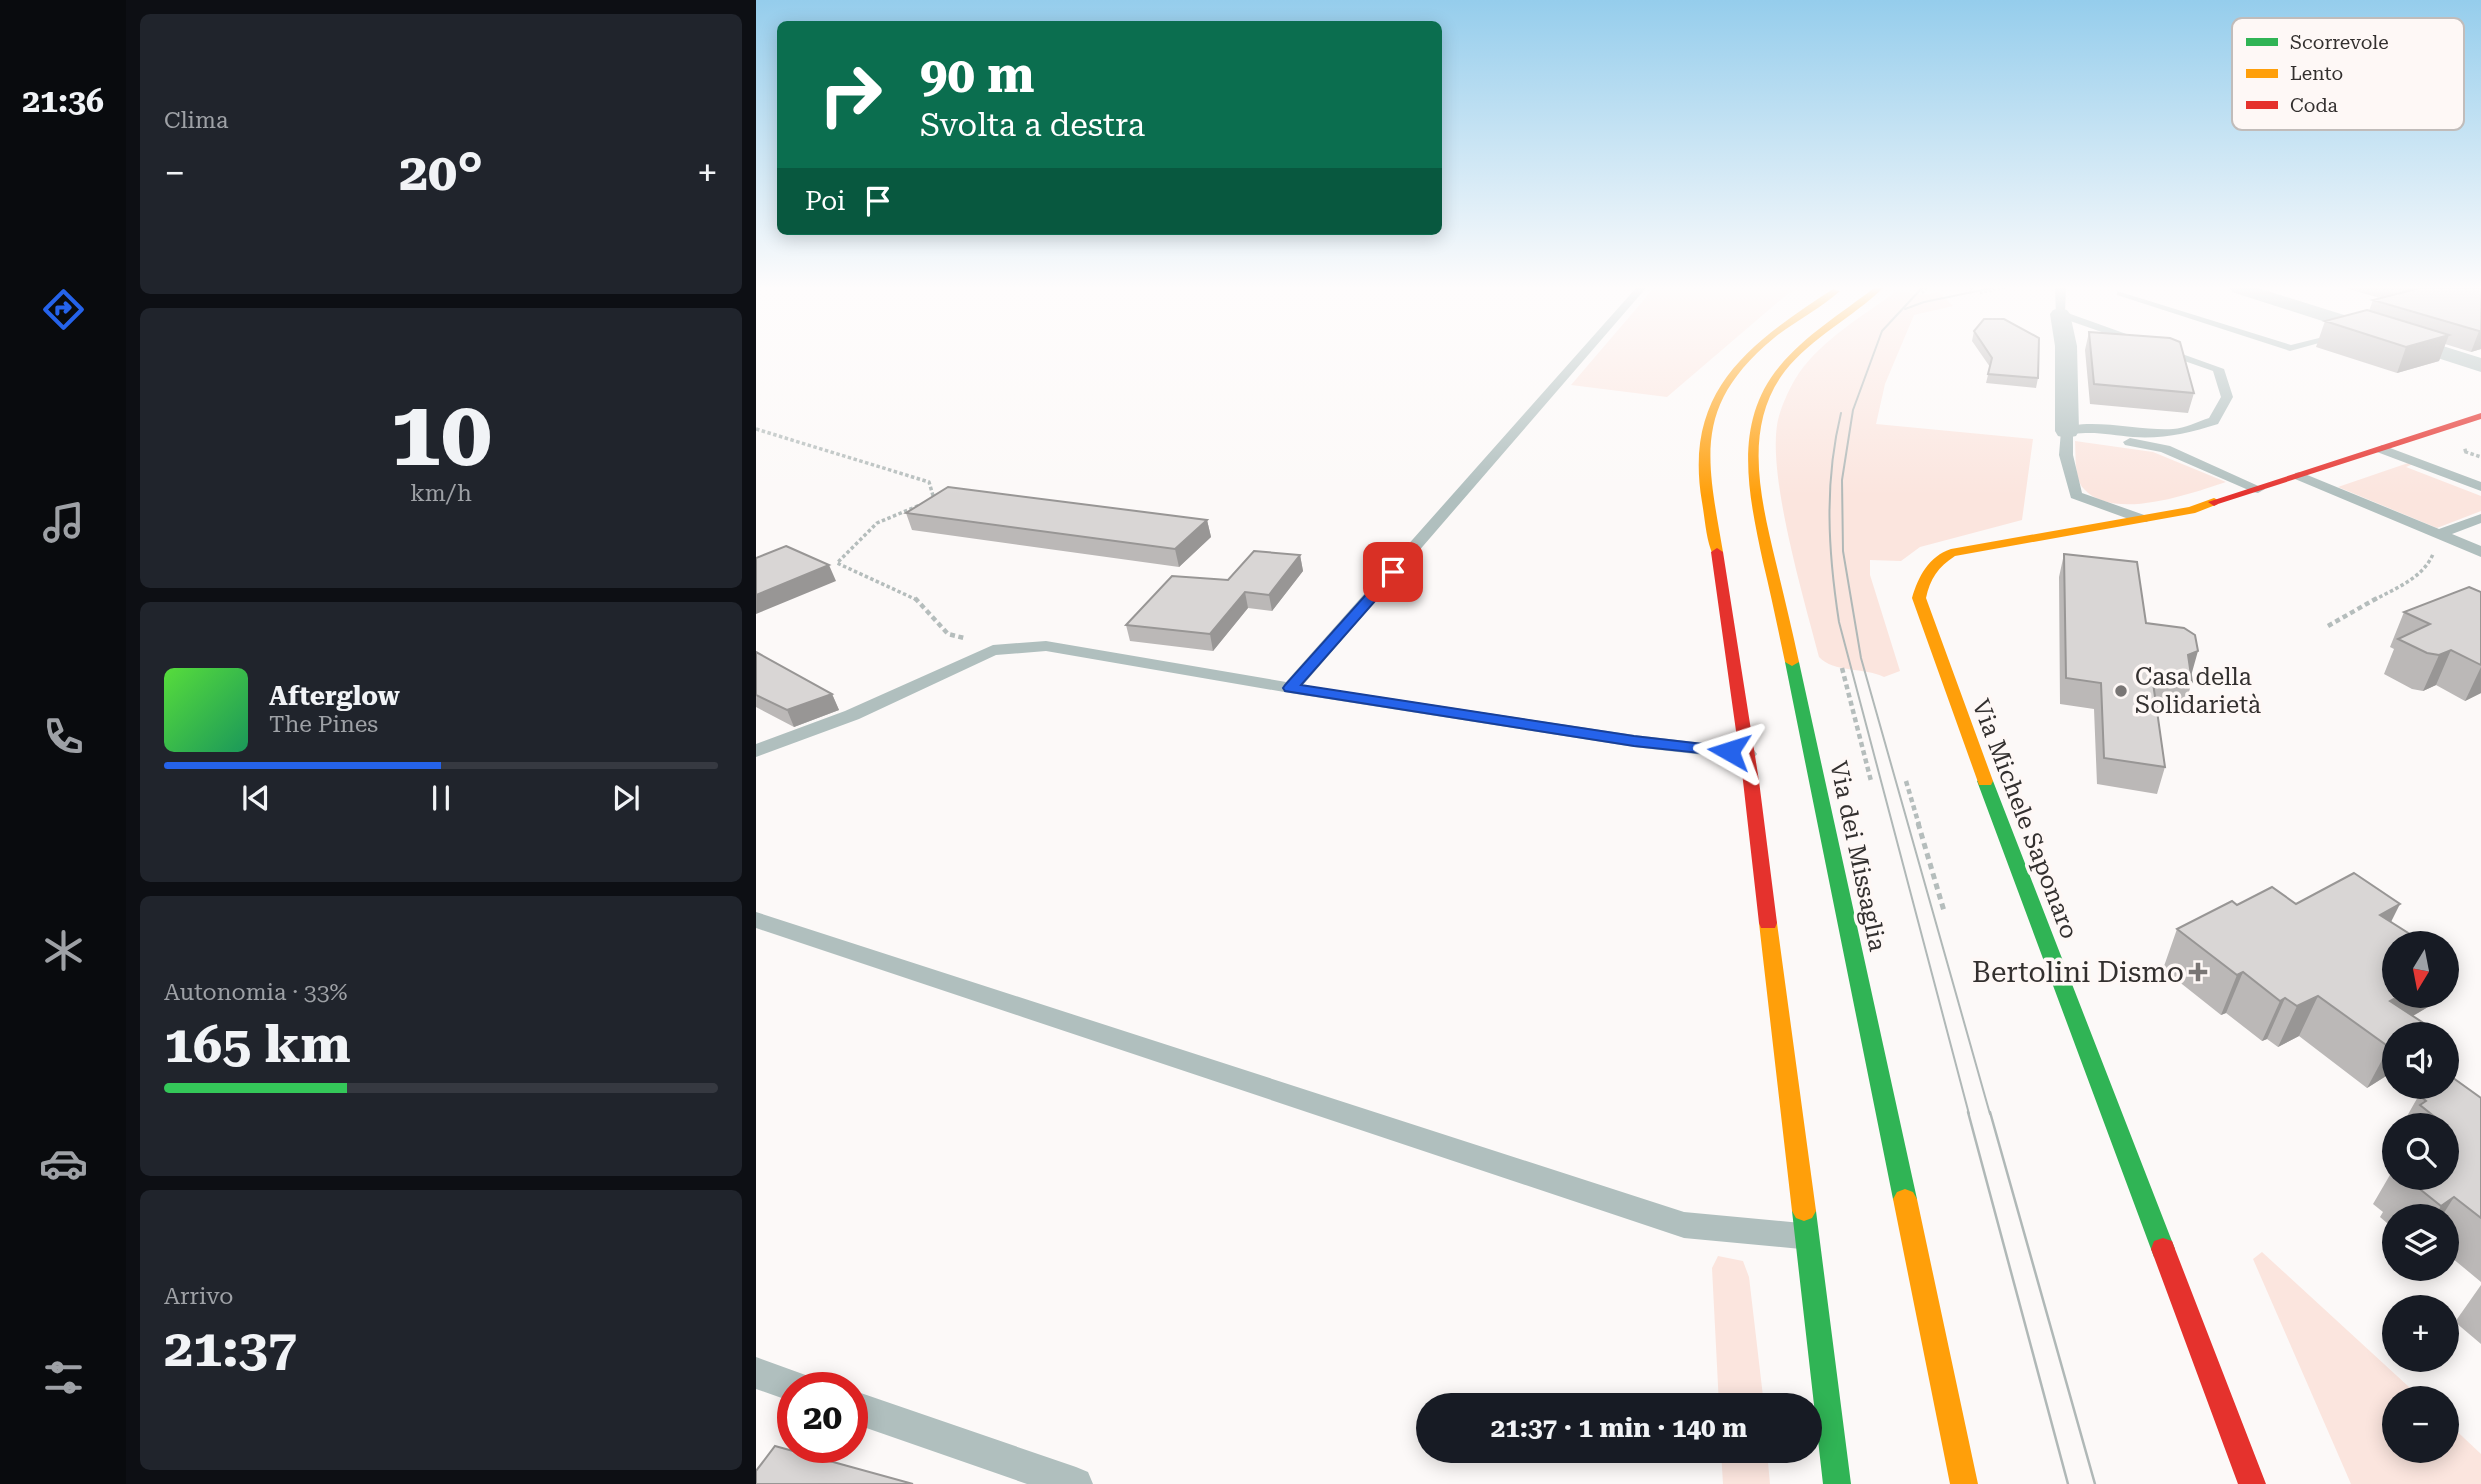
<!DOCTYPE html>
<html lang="it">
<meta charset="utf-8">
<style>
:root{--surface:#171b24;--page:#20242c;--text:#f1f3f6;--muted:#9ea1a6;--line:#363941;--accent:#2563eb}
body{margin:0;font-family:"Roboto Serif",serif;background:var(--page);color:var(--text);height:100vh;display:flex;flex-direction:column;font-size:26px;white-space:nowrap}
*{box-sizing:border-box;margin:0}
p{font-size:23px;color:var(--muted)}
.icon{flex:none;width:38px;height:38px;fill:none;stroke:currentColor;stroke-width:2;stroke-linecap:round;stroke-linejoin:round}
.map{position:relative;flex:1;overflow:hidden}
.sheet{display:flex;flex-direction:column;gap:14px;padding:14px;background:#0d0f14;width:630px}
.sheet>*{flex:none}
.hud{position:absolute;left:21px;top:21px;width:665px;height:214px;border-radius:10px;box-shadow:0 4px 18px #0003;background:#0b6e4f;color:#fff;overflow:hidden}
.needle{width:46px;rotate:190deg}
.fabs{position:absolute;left:1626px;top:931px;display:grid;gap:14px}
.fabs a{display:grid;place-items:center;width:77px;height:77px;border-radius:50%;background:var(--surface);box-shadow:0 4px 18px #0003;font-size:35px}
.speed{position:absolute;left:21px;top:1372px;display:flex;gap:14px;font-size:35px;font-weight:700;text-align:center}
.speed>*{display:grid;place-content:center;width:91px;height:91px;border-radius:50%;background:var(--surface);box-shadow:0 4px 18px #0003;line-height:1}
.speed .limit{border:10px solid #d22;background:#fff;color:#111}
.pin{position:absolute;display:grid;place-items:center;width:60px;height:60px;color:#fff;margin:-30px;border-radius:14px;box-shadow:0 4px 10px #0006}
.me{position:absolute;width:77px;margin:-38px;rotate:276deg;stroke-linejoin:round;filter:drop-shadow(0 0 5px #0008)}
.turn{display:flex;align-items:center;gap:24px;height:147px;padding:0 28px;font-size:32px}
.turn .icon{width:91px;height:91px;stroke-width:2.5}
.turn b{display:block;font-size:49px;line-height:60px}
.then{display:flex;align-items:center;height:66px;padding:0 28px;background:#0003;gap:14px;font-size:26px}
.big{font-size:52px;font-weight:700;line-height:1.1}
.sheet .card{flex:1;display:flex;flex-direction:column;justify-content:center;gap:10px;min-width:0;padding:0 24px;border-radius:10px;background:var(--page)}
.sheet .dial{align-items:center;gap:0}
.dial b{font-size:91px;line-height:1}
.song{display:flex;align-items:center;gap:21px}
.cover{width:84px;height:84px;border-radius:10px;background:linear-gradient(135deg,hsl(110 70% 55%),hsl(150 70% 35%))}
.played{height:7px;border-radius:4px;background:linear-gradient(90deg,var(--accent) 50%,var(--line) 50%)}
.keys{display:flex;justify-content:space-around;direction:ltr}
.heat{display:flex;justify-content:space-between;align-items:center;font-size:38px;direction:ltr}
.charge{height:10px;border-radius:5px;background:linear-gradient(90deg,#34c759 33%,var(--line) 0)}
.trip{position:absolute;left:660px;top:1393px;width:406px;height:70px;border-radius:35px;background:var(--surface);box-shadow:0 4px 18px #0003;font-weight:700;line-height:70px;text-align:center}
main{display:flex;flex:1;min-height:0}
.tabs{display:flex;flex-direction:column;width:126px;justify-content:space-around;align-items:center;background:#090b0e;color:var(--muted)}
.tabs .icon{width:49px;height:49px}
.tabs .selected{color:var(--accent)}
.tabs b{font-size:32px;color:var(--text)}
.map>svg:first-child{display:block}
.green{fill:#fbe5de}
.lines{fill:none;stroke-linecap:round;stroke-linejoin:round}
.path-far3{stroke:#b5bdbc;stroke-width:2.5;stroke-dasharray:2.5 2;stroke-linecap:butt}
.path-far2{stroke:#b5bdbc;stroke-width:3.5;stroke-dasharray:3.5 2.5;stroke-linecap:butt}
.path-far1{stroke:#b5bdbc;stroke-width:4.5;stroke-dasharray:5 3.5;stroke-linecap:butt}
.path{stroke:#b5bdbc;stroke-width:5;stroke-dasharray:6 4.5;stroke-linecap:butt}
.lane{fill:#b0bfbe;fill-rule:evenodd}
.street{fill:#b0bfbe;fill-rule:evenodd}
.fast{fill:#30b455;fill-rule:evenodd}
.slow{fill:#ff9f0a;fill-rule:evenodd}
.jam{fill:#e5322d;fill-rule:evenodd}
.tram-far1{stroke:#b0b8b7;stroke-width:2}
.tram{stroke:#b0b8b7;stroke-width:2.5}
.wall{fill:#bbb8b7}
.shaded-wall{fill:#989695}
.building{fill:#d9d6d5;stroke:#989695;stroke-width:2}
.route{fill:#2563eb;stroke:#184099;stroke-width:2}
.poi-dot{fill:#797675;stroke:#fef8f6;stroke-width:2.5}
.labels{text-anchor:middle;stroke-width:7;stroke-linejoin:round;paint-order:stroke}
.poi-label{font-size:24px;fill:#33302f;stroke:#fef8f6;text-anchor:start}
.street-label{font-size:24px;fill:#33302f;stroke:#fef8f6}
.near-poi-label{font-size:28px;fill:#33302f;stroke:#fef8f6;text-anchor:end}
.key{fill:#fef8f6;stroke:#c1bcba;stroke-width:2}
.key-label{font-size:19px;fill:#33302f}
</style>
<main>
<nav class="tabs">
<b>21:36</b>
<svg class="icon selected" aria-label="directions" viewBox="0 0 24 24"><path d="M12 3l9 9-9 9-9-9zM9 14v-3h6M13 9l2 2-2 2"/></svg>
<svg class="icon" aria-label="music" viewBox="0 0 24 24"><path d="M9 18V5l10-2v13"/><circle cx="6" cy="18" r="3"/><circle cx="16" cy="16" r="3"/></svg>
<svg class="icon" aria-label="phone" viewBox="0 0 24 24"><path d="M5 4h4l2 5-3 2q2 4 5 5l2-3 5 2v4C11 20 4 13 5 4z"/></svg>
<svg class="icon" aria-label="climate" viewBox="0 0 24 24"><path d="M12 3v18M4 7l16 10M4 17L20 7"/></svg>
<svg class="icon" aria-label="car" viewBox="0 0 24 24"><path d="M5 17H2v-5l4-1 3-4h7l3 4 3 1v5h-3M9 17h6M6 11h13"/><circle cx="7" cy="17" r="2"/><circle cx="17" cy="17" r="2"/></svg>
<svg class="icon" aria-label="filters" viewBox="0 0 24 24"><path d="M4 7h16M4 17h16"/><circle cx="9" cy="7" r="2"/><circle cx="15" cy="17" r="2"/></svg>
</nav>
<section class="sheet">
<div class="card"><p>Clima</p>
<div class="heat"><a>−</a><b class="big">20°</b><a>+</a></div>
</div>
<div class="card dial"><b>10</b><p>km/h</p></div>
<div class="card">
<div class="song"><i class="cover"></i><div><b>Afterglow</b><p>The Pines</p></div></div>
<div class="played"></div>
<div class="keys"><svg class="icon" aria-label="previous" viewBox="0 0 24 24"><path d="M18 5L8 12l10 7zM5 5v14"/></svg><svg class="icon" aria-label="pause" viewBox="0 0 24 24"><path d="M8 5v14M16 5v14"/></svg><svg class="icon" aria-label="next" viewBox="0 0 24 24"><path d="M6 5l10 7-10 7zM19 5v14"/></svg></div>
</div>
<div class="card"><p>Autonomia · 33%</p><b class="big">165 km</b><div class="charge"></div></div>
<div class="card"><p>Arrivo</p><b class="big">21:37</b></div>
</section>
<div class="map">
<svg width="1725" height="1484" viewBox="0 0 1725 1484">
<rect width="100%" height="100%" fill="#fcf9f8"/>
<path class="green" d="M 898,288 L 1042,288 L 1029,296 L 911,397 L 815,385 Z
M 1141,291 L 1167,295 L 1183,292 L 1197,306 L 1158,315 L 1129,384 L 1120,424 L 1277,439 L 1266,520 L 1164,547 L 1145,561 L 1114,560 L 1114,575 L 1144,671 L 1128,677 C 1108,667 1078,673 1063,657 C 1049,602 1008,467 1023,416 C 1027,402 1035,385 1043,373 C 1067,339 1108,315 1141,291 Z
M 1319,441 L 1397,452 L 1470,482 C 1436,493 1358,522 1328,489 C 1318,479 1320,455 1319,441 Z
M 1655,462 L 1659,463 L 1650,467 L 1725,496 L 1725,511 L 1681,528 L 1582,487 Z
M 1506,1252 L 1665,1398 L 1638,1398 L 1638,1451 L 1690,1451 L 1691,1422 L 1725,1454 L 1725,1484 L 1595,1484 L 1497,1259 Z
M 962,1256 L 987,1261 L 993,1277 L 1008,1405 L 963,1405 L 956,1268 Z
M 965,1451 L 1011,1451 L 1014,1484 L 967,1484 Z"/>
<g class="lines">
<path class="path-far3" d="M 1214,289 L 1220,288
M 1166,293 L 1171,288
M 1224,293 L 1249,288"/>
<path class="path-far2" d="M 0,429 L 173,482 L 178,499
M 1711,450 L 1707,451 L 1725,457
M 161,600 L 81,563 L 121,523 L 164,505
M 1618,600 C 1640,588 1667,578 1677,554"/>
<path class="path-far1" d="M 159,598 L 192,634 L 208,638
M 1572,626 L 1621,598
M 1086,668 L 1115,781
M 1150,781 L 1163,825"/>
<path class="path" d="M 1162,823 L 1188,911"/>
<path class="lane" d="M 880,288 L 890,288 L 547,685 L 878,735 L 991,748 L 998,750 L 1001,754 L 998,758 L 991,760 L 878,747 L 534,693 L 290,651 L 240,655 L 103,719 L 0,757 L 0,744 L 89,711 L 237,645 L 290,641 L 530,682 Z
M 1299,288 L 1310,288 L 1309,312 L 1468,369 L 1477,397 L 1462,424 C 1433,433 1408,439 1377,437 C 1356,435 1339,431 1317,434 L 1317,455 L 1326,493 L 1391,516 L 1393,519 L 1391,522 L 1381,522 L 1315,498 L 1303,455 L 1305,431 C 1324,415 1389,432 1417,429 C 1429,428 1441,422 1453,418 L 1465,397 L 1457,371 L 1300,316 Z
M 1361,291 L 1535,345 L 1587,332 L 1592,335 L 1534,351 L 1361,295 Z
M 1374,438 L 1414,446 L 1509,489 L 1502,493 L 1497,492 L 1405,452 L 1369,445 L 1367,442 Z
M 1626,445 L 1725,482 L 1725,491 L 1621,452 L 1619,449 Z
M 1544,472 L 1683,529 L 1725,514 L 1725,523 L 1696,534 L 1725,546 L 1725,557 L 1539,479 L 1539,473 Z
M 0,912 L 928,1212 L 1045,1223 L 1055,1227 L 1060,1236 L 1055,1245 L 1045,1249 L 928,1238 L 0,928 Z
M 0,1357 L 55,1377 L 59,1388 L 37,1388 L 37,1402 L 0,1389 Z
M 96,1390 L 320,1467 L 332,1472 L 337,1484 L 271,1484 L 96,1423 Z"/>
<path class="street" d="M 1474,288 L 1502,288 L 1725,358 L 1725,372 L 1476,292 Z
M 1304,308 L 1311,310 L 1314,314 L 1321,346 L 1323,431 L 1320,436 L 1311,438 L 1302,436 L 1299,431 L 1299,346 L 1294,314 L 1297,310 Z"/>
<path class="fast" d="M 1036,658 L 1043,662 L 1161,1199 L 1157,1206 L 1149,1209 L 1141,1206 L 1137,1199 L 1029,662 Z
M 1229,776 L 1237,781 L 1419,1249 L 1416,1257 L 1407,1260 L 1398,1257 L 1395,1249 L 1221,781 Z
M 1048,1201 L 1056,1204 L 1060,1211 L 1095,1484 L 1067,1484 L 1036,1211 L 1040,1204 Z"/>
<path class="slow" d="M 1118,288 L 1127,288 C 1096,318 1056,337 1029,371 C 986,427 1005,500 1020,563 C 1028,596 1036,629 1043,662 L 1036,666 L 1029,662 C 1022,629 1015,595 1007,562 C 993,496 976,424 1023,367 C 1049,335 1086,313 1118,288 Z
M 1077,289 L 1084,291 C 1064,309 1039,321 1018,338 C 936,406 951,459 967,552 L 965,555 L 957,555 C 950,540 949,519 946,502 C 927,390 993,344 1077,289 Z
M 1458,498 L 1462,500 L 1462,504 L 1439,513 L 1199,556 C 1182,567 1174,579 1170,598 L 1237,781 L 1235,785 L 1223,785 L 1156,598 C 1162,577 1173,556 1195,549 L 1433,507 Z
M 1012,916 L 1019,918 L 1021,923 L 1060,1211 L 1056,1218 L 1048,1221 L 1040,1218 L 1036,1211 L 1003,923 L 1005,918 Z
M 1149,1189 L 1157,1192 L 1161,1199 L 1222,1484 L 1194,1484 L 1137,1199 L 1141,1192 Z"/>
<path class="jam" d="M 1725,413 L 1725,419 L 1462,504 L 1458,506 L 1452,502 Z
M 961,548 L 967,552 L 1003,781 L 1021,923 L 1019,928 L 1005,928 L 1003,923 L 987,781 L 955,552 Z
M 1407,1238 L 1416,1241 L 1419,1249 L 1510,1484 L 1482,1484 L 1395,1249 L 1398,1241 Z"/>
<path class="tram-far1" d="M 1166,288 L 1126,331 L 1097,410 L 1086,480 L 1087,551 L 1105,658 L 1234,1114
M 1149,309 L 1168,302 L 1236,288
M 1085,413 C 1068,483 1072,551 1083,622 L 1213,1114"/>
<path class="tram" d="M 1212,1112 L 1312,1484
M 1234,1112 L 1339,1484"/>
</g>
<path class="wall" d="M 1589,288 L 1725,288 L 1725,349 L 1715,352 L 1689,344 L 1683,361 L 1641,373 L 1560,347 L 1569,321 L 1613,311 L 1617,300 L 1624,298 Z
M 1218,331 L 1282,378 L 1280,388 L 1230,383 L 1234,367 L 1216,341 Z
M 1333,332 L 1438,393 L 1432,413 L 1334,404 L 1329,350 Z
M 150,513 L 451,520 L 455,537 L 423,567 L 156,530 Z
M 1308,554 L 1390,623 L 1435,674 L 1436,682 L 1428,708 L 1400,704 L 1409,767 L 1401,794 L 1341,784 L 1338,709 L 1304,704 L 1303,577 Z
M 544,555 L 547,571 L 516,611 L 492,608 L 457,651 L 374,641 L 370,625 L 472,580 Z
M 1725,592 L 1725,693 L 1709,701 L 1680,685 L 1667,691 L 1656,689 L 1628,674 L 1638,649 L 1634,647 L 1648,612 Z
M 0,652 L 76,694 L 83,710 L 38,727 L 0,707 Z
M 1540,904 L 1635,922 L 1677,1004 L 1657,1016 L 1669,1024 L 1664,1034 L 1638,1034 L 1638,1071 L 1611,1088 L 1543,1036 L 1522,1047 L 1511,1039 L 1506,1041 L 1470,1013 L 1465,1015 L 1407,969 L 1421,929 L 1481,905 Z
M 1663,1095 L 1725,1098 L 1725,1282 L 1690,1253 L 1690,1216 L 1638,1216 L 1638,1229 L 1624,1217 L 1627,1212 L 1617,1204 L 1638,1168 L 1638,1178 L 1690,1178 L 1690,1125 L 1646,1125 Z
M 1725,1285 L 1725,1344 L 1699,1322 Z"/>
<path class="shaded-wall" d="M 1723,331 L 1725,331 L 1725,349 L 1715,352 Z
M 1693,335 L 1683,361 L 1641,373 L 1650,347 Z
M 451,520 L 455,537 L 423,567 L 419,549 Z
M 544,555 L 547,571 L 516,611 L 513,595 Z
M 73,565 L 80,581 L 0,614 L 0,595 Z
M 489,592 L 492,608 L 457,651 L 454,634 Z
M 1695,650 L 1680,685 L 1667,691 L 1683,655 Z
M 1442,651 L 1435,676 L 1432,655 Z
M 1725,667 L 1725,693 L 1709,701 Z
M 76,694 L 83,710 L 38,727 L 31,710 Z
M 1644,904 L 1624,944 L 1624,915 Z
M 1699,964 L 1690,980 L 1690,969 Z
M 1487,972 L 1470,1013 L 1465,1015 L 1481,975 Z
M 1562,996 L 1543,1036 L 1522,1047 L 1541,1006 Z
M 1643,996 L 1682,996 L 1677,1004 L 1619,1038 L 1634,1001 Z
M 1529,998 L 1511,1039 L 1506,1041 L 1524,1001 Z
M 1669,1024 L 1664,1034 L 1653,1034 Z
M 1638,1044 L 1638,1071 L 1611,1088 L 1633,1047 Z
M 1698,1197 L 1686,1216 L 1679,1216 L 1685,1206 Z"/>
<path class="building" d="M 1663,288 L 1725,288 L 1725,331 L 1723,331 L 1617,300 L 1664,288 Z
M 1611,310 L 1693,335 L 1650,347 L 1569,321 Z
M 1228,319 L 1248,319 L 1283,338 L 1282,378 L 1232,374 L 1236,358 L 1218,331 Z
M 1333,332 L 1414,338 L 1424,342 L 1438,393 L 1338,384 Z
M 192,487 L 451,520 L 419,549 L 150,513 Z
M 30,546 L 73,565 L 0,595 L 0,558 Z
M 498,551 L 544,555 L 513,595 L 489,592 L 454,634 L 370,625 L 416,576 L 472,580 Z
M 1308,554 L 1381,562 L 1390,623 L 1428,628 L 1439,635 L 1442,651 L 1432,655 L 1436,682 L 1396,676 L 1409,767 L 1348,758 L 1345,683 L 1310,678 Z
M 1713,587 L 1725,592 L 1725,665 L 1695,650 L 1683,655 L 1671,653 L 1642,639 L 1674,624 L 1648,612 Z
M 0,652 L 76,694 L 31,710 L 0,695 Z
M 1598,873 L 1644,904 L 1624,915 L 1668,943 L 1638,943 L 1638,996 L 1643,996 L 1634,1001 L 1669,1024 L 1653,1034 L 1638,1034 L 1638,1044 L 1633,1047 L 1562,996 L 1541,1006 L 1529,998 L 1524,1001 L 1487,972 L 1481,975 L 1421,929 L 1476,901 L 1481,905 L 1516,887 L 1540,904 Z
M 1690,958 L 1699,964 L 1690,969 Z
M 1693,1075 L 1725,1098 L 1725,1218 L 1698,1197 L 1685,1206 L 1650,1178 L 1690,1178 L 1690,1132 L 1695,1130 L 1664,1105 L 1670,1101 L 1663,1095 L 1675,1087 L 1690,1087 L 1690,1076 Z
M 19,1446 L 157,1484 L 0,1484 L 0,1471 Z"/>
<linearGradient id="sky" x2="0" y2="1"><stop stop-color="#95cdec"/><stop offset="0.58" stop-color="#fefcfc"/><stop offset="1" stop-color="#fefcfc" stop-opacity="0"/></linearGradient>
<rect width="1725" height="496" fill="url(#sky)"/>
<path class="route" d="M 637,568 L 644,572 L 642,575 L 545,685 L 878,736 L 973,747 L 981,751 L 973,756 L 878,746 L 529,691 L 527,688 L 529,685 L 633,569 Z"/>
<g class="poi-dot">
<circle cx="1365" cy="691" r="7"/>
<path d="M1438.5 961.5h7v7h7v7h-7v7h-7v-7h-7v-7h7z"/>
</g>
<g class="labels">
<g class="poi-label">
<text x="1379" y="685">Casa della<tspan x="1379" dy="28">Solidarietà</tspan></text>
</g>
<g class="street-label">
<text transform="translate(1269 819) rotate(69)" y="8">Via Michele Saponaro</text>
<text transform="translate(1102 856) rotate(78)" y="8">Via dei Missaglia</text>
</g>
<g class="near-poi-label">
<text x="1428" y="982">Bertolini Dismo</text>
</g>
</g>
<rect x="1476" y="18" width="232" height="112" rx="10" class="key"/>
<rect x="1490" y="38" width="32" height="8" fill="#30b455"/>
<rect x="1490" y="69" width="32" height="9" fill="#ff9f0a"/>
<rect x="1490" y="101" width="32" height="8" fill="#e5322d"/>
<g class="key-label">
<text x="1534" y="49">Scorrevole</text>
<text x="1534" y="80">Lento</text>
<text x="1534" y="112">Coda</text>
</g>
</svg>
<div class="fabs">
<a><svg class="needle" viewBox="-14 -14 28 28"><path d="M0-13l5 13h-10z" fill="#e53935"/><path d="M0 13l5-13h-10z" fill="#9ea1a6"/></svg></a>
<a><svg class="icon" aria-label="sound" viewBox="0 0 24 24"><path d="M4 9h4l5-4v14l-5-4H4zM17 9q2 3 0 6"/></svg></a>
<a><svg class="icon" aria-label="search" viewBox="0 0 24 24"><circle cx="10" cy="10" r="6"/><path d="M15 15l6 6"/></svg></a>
<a><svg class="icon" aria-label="layers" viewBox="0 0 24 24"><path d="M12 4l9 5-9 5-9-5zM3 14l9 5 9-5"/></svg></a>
<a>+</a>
<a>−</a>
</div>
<div class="speed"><div class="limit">20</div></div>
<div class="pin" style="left:637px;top:572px;background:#d93025"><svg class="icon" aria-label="arrive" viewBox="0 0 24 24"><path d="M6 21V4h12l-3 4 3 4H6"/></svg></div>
<svg class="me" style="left:973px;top:751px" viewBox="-20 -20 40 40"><path d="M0-17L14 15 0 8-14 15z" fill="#2563eb" stroke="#fff" stroke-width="4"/></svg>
<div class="trip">21:37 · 1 min · 140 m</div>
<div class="hud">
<div class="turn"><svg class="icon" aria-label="right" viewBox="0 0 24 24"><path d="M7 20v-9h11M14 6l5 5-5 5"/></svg><div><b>90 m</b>Svolta a destra</div></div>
<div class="then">Poi<svg class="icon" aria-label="arrive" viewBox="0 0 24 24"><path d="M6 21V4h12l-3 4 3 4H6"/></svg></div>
</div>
</div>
</main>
